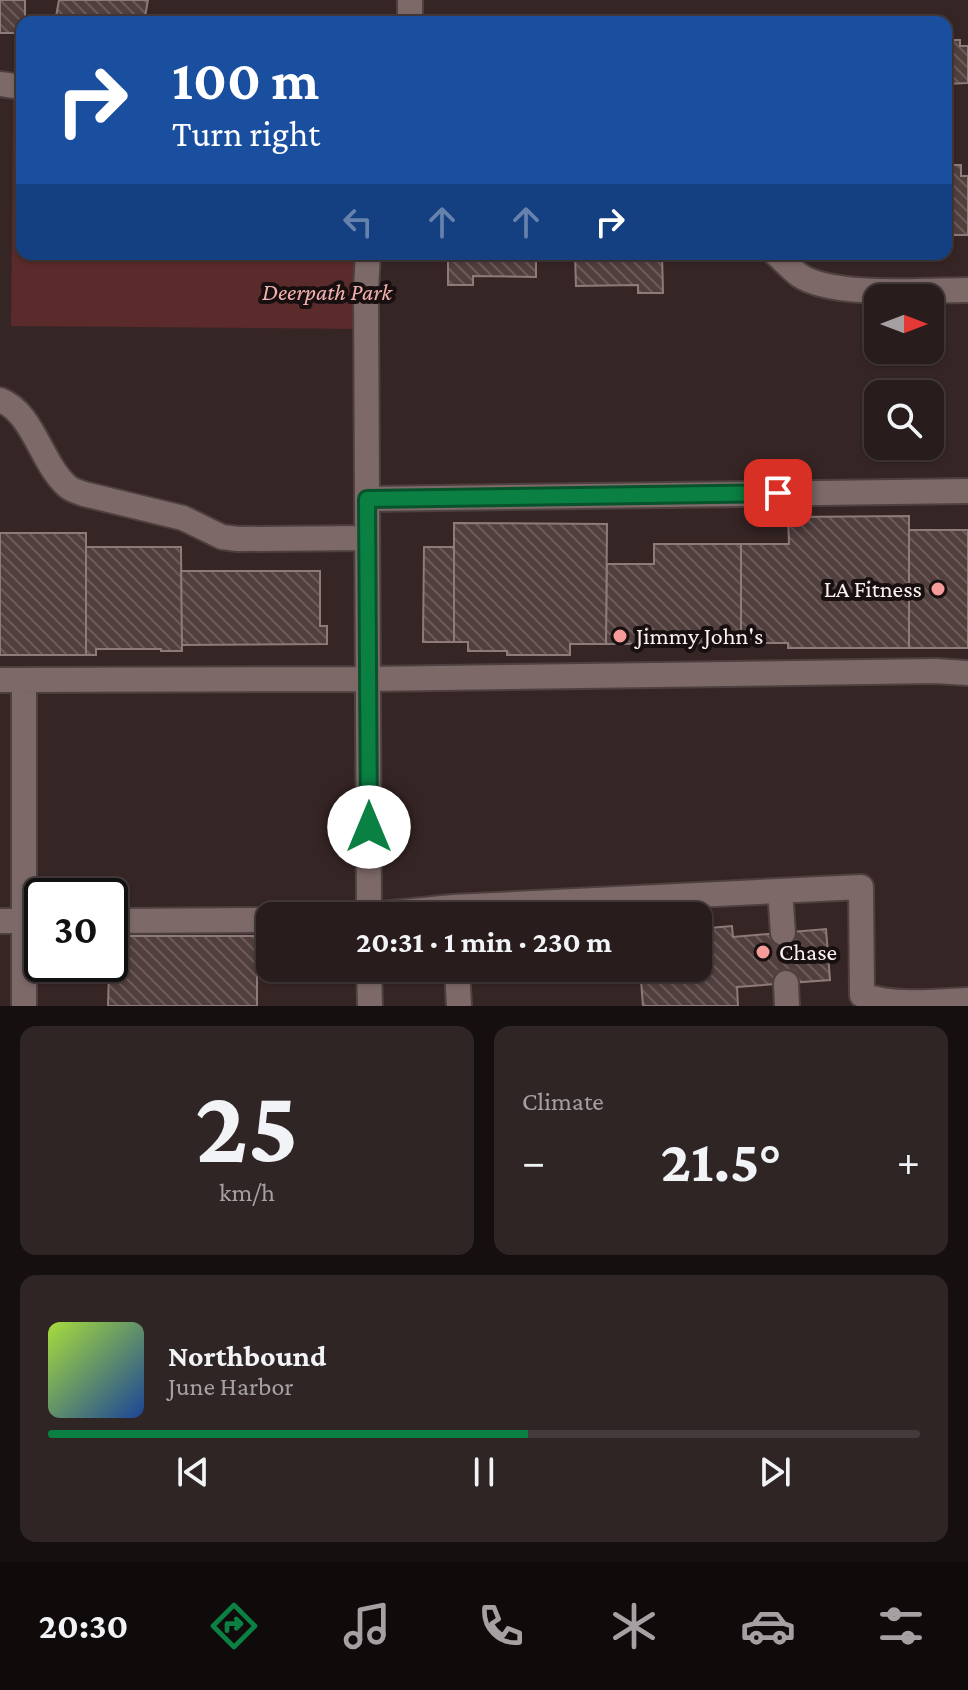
<!DOCTYPE html>
<meta charset="utf-8">
<style>
:root{--surface:#281c1c;--page:#302525;--text:#f1f3f6;--muted:#a5a1a3;--line:#443a3b;--accent:#0b8043}
body{margin:0;font-family:"Crimson Pro",serif;background:var(--page);color:var(--text);height:100vh;display:flex;flex-direction:column;font-size:30px;white-space:nowrap}
*{box-sizing:border-box;margin:0}
p{font-size:26px;color:var(--muted)}
.icon{flex:none;width:44px;height:44px;fill:none;stroke:currentColor;stroke-width:2;stroke-linecap:round;stroke-linejoin:round}
.map{position:relative;height:1006px;overflow:hidden}
.panel{display:flex;flex-direction:column;gap:20px;padding:20px;background:#160f0f;flex:1}
.panel>*{flex:none}
.banner{position:absolute;left:16px;top:16px;width:936px;height:244px;border-radius:16px;box-shadow:0 2px 6px #0004,0 0 0 2px var(--line);background:#1a4fa0;color:#fff;overflow:hidden}
.needle{width:52px;rotate:90deg}
.tools{position:absolute;left:864px;top:284px;display:grid;gap:16px}
.tools a{display:grid;place-items:center;width:80px;height:80px;border-radius:16px;background:var(--surface);box-shadow:0 2px 6px #0004,0 0 0 2px var(--line);font-size:40px}
.speed{position:absolute;left:24px;top:878px;display:flex;gap:16px;font-size:40px;font-weight:700;text-align:center}
.speed>*{display:grid;place-content:center;width:104px;height:104px;border-radius:50%;background:var(--surface);box-shadow:0 2px 6px #0004,0 0 0 2px var(--line);line-height:1}
.speed .limit{border:4px solid #111;border-radius:12px;background:#fff;color:#111}
.pin{position:absolute;display:grid;place-items:center;width:68px;height:68px;color:#fff;margin:-34px;border-radius:16px;box-shadow:0 4px 12px #0006}
.me{position:absolute;width:88px;margin:-44px;rotate:0deg;stroke-linejoin:round;filter:drop-shadow(0 0 6px #0008)}
.turn{display:flex;align-items:center;gap:28px;height:168px;padding:0 24px;font-size:36px}
.turn .icon{width:104px;height:104px;stroke-width:2.5}
.turn b{display:block;font-size:56px;line-height:68px}
.lanes{display:flex;align-items:center;height:76px;padding:0 24px;background:#0003;justify-content:center;gap:40px;direction:ltr}
.lanes .off{opacity:.35}
.big{font-size:60px;font-weight:700;line-height:1.1}
.panel .tile{flex:1;display:flex;flex-direction:column;justify-content:center;gap:12px;min-width:0;padding:0 28px;border-radius:16px;background:var(--page)}
.panel .dial{align-items:center;gap:0}
.dial b{font-size:104px;line-height:1}
.song{display:flex;align-items:center;gap:24px}
.cover{width:96px;height:96px;border-radius:12px;background:linear-gradient(135deg,hsl(80 70% 55%),hsl(220 70% 35%))}
.played{height:8px;border-radius:4px;background:linear-gradient(90deg,var(--accent) 55%,var(--line) 55%)}
.keys{display:flex;justify-content:space-around;direction:ltr}
.heat{display:flex;justify-content:space-between;align-items:center;font-size:44px;direction:ltr}
.panel .tiles{flex:1;display:grid;gap:20px;grid-template-columns:1fr 1fr}
.tile:last-child{grid-column:span 2}
.trip{position:absolute;left:256px;top:902px;width:456px;height:80px;border-radius:16px;background:var(--surface);box-shadow:0 2px 6px #0004,0 0 0 2px var(--line);font-weight:700;line-height:80px;text-align:center}
.menu{display:flex;height:128px;justify-content:space-around;align-items:center;background:#100b0b;color:var(--muted)}
.menu .icon{width:56px;height:56px}
.menu .current{color:var(--accent)}
.menu b{font-size:36px;color:var(--text)}
.map>svg:first-child{display:block}
.park{fill:#5b2a2a}
.building{fill:url(#building-back-hatch);stroke:#8e7a79;stroke-width:2}
.lines{fill:none;stroke-linecap:round;stroke-linejoin:round}
.minor-tunnel{stroke:#544443;stroke-width:24;stroke-dasharray:24 12;stroke-linecap:butt}
.minor-casing{stroke:#4e4040;stroke-width:28}
.minor{stroke:#7d6968;stroke-width:24}
.route-casing{stroke:#07532c;stroke-width:20}
.route{stroke:#0b8043;stroke-width:14}
.poi-dot{fill:#f59b9a;stroke:#181010;stroke-width:3}
.labels{text-anchor:middle;stroke-width:8;stroke-linejoin:round;paint-order:stroke}
.park-label{font-size:24px;font-style:italic;fill:#f2b0ae;stroke:#181010}
.poi-label{font-size:24px;fill:#fcf1f0;stroke:#181010;text-anchor:start}
</style>
<div class="map">
<svg width="968" height="1006" viewBox="0 0 968 1006">
<defs>
<pattern id="building-back-hatch" width="6" height="6" patternUnits="userSpaceOnUse" patternTransform="scale(2)"><rect width="6" height="6" fill="#513f3e"/><path d="M-1 5l2 2M0 0l6 6M5-1l2 2" fill="none" stroke="#6b5b5a"/></pattern>
</defs>
<rect width="100%" height="100%" fill="#362525"/>
<path class="park" d="M 13,85 L 22,87 L 22,254 L 368,254 L 366,329 L 11,326 Z"/>
<path class="building" d="M 0,0 L 25,0 L 25,22 L 22,22 L 22,33 L 0,33 Z
M 59,0 L 148,0 L 144,22 L 55,22 Z
M 946,40 L 960,40 L 960,46 L 968,46 L 968,83 L 946,84 Z
M 952,165 L 961,165 L 961,176 L 968,176 L 968,235 L 946,235 L 946,168 L 952,168 Z
M 448,254 L 536,254 L 536,277 L 473,276 L 473,285 L 448,285 Z
M 575,254 L 662,254 L 663,293 L 638,293 L 638,285 L 576,286 Z
M 909,516 L 909,648 L 788,648 L 788,643 L 741,643 L 741,544 L 789,544 L 788,517 Z
M 454,523 L 607,524 L 606,644 L 570,644 L 570,655 L 507,655 L 507,651 L 468,651 L 468,642 L 454,642 Z
M 909,530 L 968,530 L 968,648 L 909,648 Z
M 0,533 L 86,533 L 86,655 L 0,655 Z
M 654,544 L 741,544 L 741,643 L 606,644 L 607,564 L 654,564 Z
M 86,547 L 181,547 L 182,651 L 161,651 L 161,649 L 96,649 L 96,655 L 86,655 Z
M 424,547 L 454,547 L 454,642 L 423,642 Z
M 181,571 L 320,571 L 320,626 L 327,626 L 327,644 L 182,645 Z
M 708,923 L 709,928 L 732,926 L 733,937 L 826,929 L 830,980 L 737,987 L 738,1006 L 643,1006 L 640,968 L 698,968 L 698,924 Z
M 110,936 L 257,936 L 257,1006 L 108,1006 Z"/>
<g class="lines">
<path class="minor-tunnel" d="M 783,933 L 786,983"/>
<defs>
<path id="minor" d="M 410,0 L 410,22
M 0,84 L 22,87
M 368,254 L 366,289 L 369,916
M 776,254 C 784,261 791,269 799,275 C 832,298 927,290 968,290
M 0,400 C 33,412 41,463 67,486 C 71,490 78,492 84,494 L 183,518 L 222,537 L 238,539 L 367,538
M 367,499 L 968,491
M 0,680 L 368,679 L 935,671 L 968,673
M 24,680 L 24,1006
M 780,891 L 783,933
M 362,916 L 453,907 L 861,887 L 862,995 C 893,1006 935,1002 968,1000
M 0,921 L 42,921
M 110,921 L 270,920
M 369,968 L 370,1006
M 457,968 L 459,1006
M 786,983 L 787,1006"/>
</defs>
<use href="#minor" class="minor-casing"/>
<use href="#minor" class="minor"/>
</g>
<g class="lines">
<defs>
<path id="route" d="M 369,827 L 367,499 L 778,493"/>
</defs>
<use href="#route" class="route-casing"/>
<use href="#route" class="route"/>
</g>
<g class="poi-dot">
<circle cx="938" cy="589" r="8"/>
<circle cx="620" cy="636" r="8"/>
<circle cx="763" cy="952" r="8"/>
</g>
<g class="labels">
<g class="park-label">
<text x="327" y="300">Deerpath Park</text>
</g>
<g class="poi-label">
<text x="922" y="597" text-anchor="end">LA Fitness</text>
<text x="636" y="644">Jimmy John's</text>
<text x="779" y="960">Chase</text>
</g>
</g>
</svg>
<div class="tools">
<a><svg class="needle" viewBox="-14 -14 28 28"><path d="M0-13l5 13h-10z" fill="#e53935"/><path d="M0 13l5-13h-10z" fill="#a5a1a3"/></svg></a>
<a><svg class="icon" aria-label="search" viewBox="0 0 24 24"><circle cx="10" cy="10" r="6"/><path d="M15 15l6 6"/></svg></a>
</div>
<div class="speed"><div class="limit">30</div></div>
<div class="pin" style="left:778px;top:493px;background:#d93025"><svg class="icon" aria-label="arrive" viewBox="0 0 24 24"><path d="M6 21V4h12l-3 4 3 4H6"/></svg></div>
<svg class="me" style="left:369px;top:827px" viewBox="-20 -20 40 40"><circle r="19" fill="#fff"/><path d="M0-13L10 11 0 6-10 11z" fill="#0b8043"/></svg>
<div class="trip">20:31 · 1 min · 230 m</div>
<div class="banner">
<div class="turn"><svg class="icon" aria-label="right" viewBox="0 0 24 24"><path d="M7 20v-9h11M14 6l5 5-5 5"/></svg><div><b>100 m</b>Turn right</div></div>
<div class="lanes"><svg class="icon off" aria-label="left" viewBox="0 0 24 24"><path d="M17 20v-9H6M10 6l-5 5 5 5"/></svg><svg class="icon off" aria-label="ahead" viewBox="0 0 24 24"><path d="M12 20V5M6 11l6-6 6 6"/></svg><svg class="icon off" aria-label="ahead" viewBox="0 0 24 24"><path d="M12 20V5M6 11l6-6 6 6"/></svg><svg class="icon" aria-label="right" viewBox="0 0 24 24"><path d="M7 20v-9h11M14 6l5 5-5 5"/></svg></div>
</div>
</div>
<section class="panel">
<div class="tiles">
<div class="tile dial"><b>25</b><p>km/h</p></div>
<div class="tile"><p>Climate</p>
<div class="heat"><a>−</a><b class="big">21.5°</b><a>+</a></div>
</div>
<div class="tile">
<div class="song"><i class="cover"></i><div><b>Northbound</b><p>June Harbor</p></div></div>
<div class="played"></div>
<div class="keys"><svg class="icon" aria-label="previous" viewBox="0 0 24 24"><path d="M18 5L8 12l10 7zM5 5v14"/></svg><svg class="icon" aria-label="pause" viewBox="0 0 24 24"><path d="M8 5v14M16 5v14"/></svg><svg class="icon" aria-label="next" viewBox="0 0 24 24"><path d="M6 5l10 7-10 7zM19 5v14"/></svg></div>
</div>
</div>
</section>
<nav class="menu">
<b>20:30</b>
<svg class="icon current" aria-label="directions" viewBox="0 0 24 24"><path d="M12 3l9 9-9 9-9-9zM9 14v-3h6M13 9l2 2-2 2"/></svg>
<svg class="icon" aria-label="music" viewBox="0 0 24 24"><path d="M9 18V5l10-2v13"/><circle cx="6" cy="18" r="3"/><circle cx="16" cy="16" r="3"/></svg>
<svg class="icon" aria-label="phone" viewBox="0 0 24 24"><path d="M5 4h4l2 5-3 2q2 4 5 5l2-3 5 2v4C11 20 4 13 5 4z"/></svg>
<svg class="icon" aria-label="climate" viewBox="0 0 24 24"><path d="M12 3v18M4 7l16 10M4 17L20 7"/></svg>
<svg class="icon" aria-label="car" viewBox="0 0 24 24"><path d="M5 17H2v-5l4-1 3-4h7l3 4 3 1v5h-3M9 17h6M6 11h13"/><circle cx="7" cy="17" r="2"/><circle cx="17" cy="17" r="2"/></svg>
<svg class="icon" aria-label="filters" viewBox="0 0 24 24"><path d="M4 7h16M4 17h16"/><circle cx="9" cy="7" r="2"/><circle cx="15" cy="17" r="2"/></svg>
</nav>
